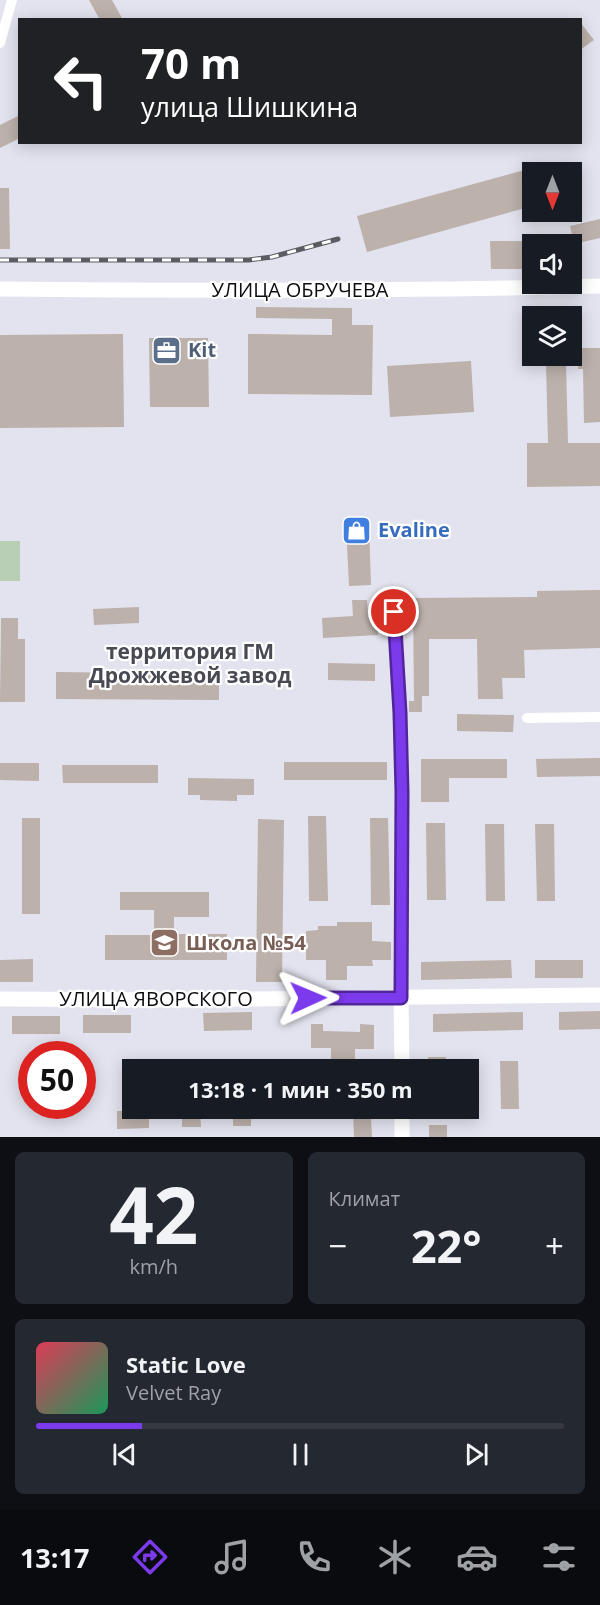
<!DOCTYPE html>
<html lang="ru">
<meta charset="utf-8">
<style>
:root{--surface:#171b24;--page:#242831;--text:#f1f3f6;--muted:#9ea1a6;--line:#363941;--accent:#7c3aed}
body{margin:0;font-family:"Open Sans",sans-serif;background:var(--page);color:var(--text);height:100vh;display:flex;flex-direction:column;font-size:22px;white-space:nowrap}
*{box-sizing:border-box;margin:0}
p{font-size:20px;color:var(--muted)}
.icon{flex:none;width:33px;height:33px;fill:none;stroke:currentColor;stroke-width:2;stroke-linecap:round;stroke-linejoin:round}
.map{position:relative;height:1137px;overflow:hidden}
.details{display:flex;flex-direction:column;gap:15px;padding:15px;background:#0d0f14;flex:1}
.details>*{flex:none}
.top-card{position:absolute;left:18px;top:18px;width:564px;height:126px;border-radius:0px;box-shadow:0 3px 15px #0003;background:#202124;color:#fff;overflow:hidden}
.needle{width:39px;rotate:180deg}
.tools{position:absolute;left:522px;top:162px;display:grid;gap:12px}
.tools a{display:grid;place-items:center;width:60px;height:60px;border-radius:0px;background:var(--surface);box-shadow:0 3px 15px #0003;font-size:30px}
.speed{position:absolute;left:18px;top:1041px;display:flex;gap:12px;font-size:30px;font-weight:700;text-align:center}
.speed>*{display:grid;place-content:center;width:78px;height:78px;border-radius:50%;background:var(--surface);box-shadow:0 3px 15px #0003;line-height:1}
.speed .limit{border:9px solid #d22;background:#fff;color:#111}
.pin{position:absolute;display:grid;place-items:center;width:51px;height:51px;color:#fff;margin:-26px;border:3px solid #fff;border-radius:50%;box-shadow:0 2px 6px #0007}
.me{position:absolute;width:66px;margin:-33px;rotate:89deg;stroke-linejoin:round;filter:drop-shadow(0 0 4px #0008)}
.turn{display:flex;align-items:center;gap:21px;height:126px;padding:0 24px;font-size:27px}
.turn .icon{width:78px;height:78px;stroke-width:2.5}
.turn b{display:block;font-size:42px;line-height:51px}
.big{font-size:45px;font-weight:700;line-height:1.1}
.details .widget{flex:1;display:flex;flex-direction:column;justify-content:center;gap:9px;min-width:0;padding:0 21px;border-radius:9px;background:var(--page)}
.details .dial{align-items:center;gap:0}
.dial b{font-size:78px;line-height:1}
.song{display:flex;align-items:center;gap:18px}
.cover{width:72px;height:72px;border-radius:9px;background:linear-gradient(135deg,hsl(350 70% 55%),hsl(150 70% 35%))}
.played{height:6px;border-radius:3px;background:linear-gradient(90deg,var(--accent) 20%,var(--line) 20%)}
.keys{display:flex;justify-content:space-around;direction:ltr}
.heat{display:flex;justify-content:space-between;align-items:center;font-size:33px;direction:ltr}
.details .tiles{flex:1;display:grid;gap:15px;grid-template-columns:1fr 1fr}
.widget:last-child{grid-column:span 2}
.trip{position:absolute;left:122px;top:1059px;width:357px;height:60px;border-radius:0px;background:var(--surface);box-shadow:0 3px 15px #0003;font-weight:700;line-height:60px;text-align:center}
.dock{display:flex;height:96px;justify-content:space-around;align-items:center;background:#090b0e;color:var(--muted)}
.dock .icon{width:42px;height:42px}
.dock .current{color:var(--accent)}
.dock b{font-size:27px;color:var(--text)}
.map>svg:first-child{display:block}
.green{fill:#b8cfb5}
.building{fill:#bcb1ab}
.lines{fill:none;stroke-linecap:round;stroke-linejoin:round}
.minor{stroke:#fff;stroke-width:10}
.secondary{stroke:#fff;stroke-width:15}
.rail-casing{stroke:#5b5c62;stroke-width:5}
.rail{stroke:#fff;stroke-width:3;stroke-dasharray:9;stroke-linecap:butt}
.route-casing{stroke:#51269a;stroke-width:15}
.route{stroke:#7c3aed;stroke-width:10}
.labels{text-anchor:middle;stroke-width:4.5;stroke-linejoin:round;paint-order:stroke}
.street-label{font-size:20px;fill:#0c0d10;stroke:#fff}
.service-label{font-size:20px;font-weight:bold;fill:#4e5e75;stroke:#fff;text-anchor:start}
.shop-label{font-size:20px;font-weight:bold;fill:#366cbe;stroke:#fff;text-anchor:start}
.education-label{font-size:20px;font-weight:bold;fill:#785e54;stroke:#fff;text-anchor:start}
.neighbourhood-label{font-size:21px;font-weight:bold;fill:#484952;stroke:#fff}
</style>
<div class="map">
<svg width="600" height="1137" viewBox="0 0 600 1137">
<rect width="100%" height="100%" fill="#e2e3ee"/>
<path class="green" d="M 0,541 L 20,541 L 20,581 L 0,581 Z"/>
<path class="building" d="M 89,0 L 112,0 L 123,20 L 100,20 Z
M 580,22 L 594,40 L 580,50 Z
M 20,115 L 20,138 L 0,148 L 0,125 Z
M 532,168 L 532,206 L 367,252 L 357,216 Z
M 0,188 L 9,188 L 10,249 L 0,249 Z
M 600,219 L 600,238 L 574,244 L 570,226 Z
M 490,241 L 532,241 L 532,269 L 491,269 Z
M 256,307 L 352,308 L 352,325 L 373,325 L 372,395 L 248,394 L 248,334 L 332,335 L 332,319 L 256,318 Z
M 123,334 L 124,427 L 0,428 L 0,335 Z
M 149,338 L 208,338 L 209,407 L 150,407 Z
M 578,348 L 600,348 L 600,422 L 584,423 L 583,369 L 578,369 Z
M 471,361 L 474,412 L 390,417 L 387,366 Z
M 566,363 L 568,443 L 600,443 L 600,486 L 527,487 L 527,443 L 548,443 L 546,364 Z
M 369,523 L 371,585 L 349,586 L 346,524 Z
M 600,590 L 600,648 L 524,650 L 525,678 L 502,678 L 503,699 L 478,699 L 477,639 L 429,639 L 429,696 L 422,696 L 422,712 L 409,712 L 409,701 L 414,701 L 413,598 L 537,597 L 537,591 Z
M 352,600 L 367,600 L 368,617 L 377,617 L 378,635 L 323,638 L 322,618 L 353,616 Z
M 139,607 L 139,623 L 94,625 L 93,609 Z
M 1,618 L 18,618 L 18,639 L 25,639 L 25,702 L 0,702 Z
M 328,663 L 375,664 L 375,681 L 328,680 Z
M 56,672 L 219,674 L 219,700 L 56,699 Z
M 457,714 L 514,715 L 513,732 L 457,731 Z
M 600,758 L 600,776 L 537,777 L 536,759 Z
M 421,759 L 507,759 L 507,778 L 449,778 L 449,802 L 421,802 Z
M 284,762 L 387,762 L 387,780 L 284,780 Z
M 0,763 L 39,763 L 39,781 L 0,780 Z
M 62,765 L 158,765 L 158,783 L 63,783 Z
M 188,778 L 254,779 L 254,795 L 237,795 L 237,801 L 200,800 L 200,795 L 188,795 Z
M 308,816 L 326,816 L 328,901 L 309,901 Z
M 22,818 L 40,818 L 40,914 L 22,914 Z
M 370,818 L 388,818 L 390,905 L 371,905 Z
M 258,819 L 284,820 L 282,982 L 256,982 Z
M 426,823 L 445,823 L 446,900 L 427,900 Z
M 485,824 L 504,824 L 505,901 L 486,901 Z
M 535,824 L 554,824 L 555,901 L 537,901 Z
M 120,892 L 209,892 L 209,917 L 174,917 L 174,934 L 227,934 L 227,960 L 105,960 L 105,935 L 154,935 L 154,910 L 120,910 Z
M 337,922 L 372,922 L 372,941 L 391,942 L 391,960 L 372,960 L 373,966 L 347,966 L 347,980 L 326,980 L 326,960 L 306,960 L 306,931 L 318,930 L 318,926 L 337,926 Z
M 33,959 L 33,982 L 0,982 L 0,960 Z
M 511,960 L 512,978 L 421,980 L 421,962 Z
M 535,960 L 583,960 L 583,978 L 535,978 Z
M 600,1011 L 600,1029 L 559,1030 L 559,1012 Z
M 252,1012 L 252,1030 L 204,1031 L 203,1013 Z
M 523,1012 L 523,1030 L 433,1032 L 433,1014 Z
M 83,1015 L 131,1015 L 131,1033 L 83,1033 Z
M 12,1016 L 60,1016 L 60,1034 L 12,1034 Z
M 311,1024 L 323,1024 L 323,1031 L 360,1032 L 360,1024 L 374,1025 L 374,1049 L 355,1049 L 355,1070 L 331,1070 L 331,1048 L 311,1048 Z
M 428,1057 L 446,1057 L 446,1070 L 428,1070 Z
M 500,1061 L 518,1061 L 519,1109 L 501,1109 Z
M 182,1108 L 200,1108 L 201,1127 L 182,1127 Z
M 233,1108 L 251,1108 L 251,1126 L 233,1126 Z
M 353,1108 L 390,1108 L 390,1118 L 371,1119 L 372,1137 L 354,1137 Z
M 117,1111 L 149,1111 L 149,1128 L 117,1129 Z
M 429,1125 L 447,1125 L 447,1137 L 429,1137 Z"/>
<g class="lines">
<path class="minor" d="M 0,43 L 12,0
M 394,612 L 400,713 L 402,811 L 401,998
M 527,718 L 600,717"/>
<path class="secondary" d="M 0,289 C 200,291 400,291 600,286
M 401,998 L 402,1070
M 0,999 L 180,1000 L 600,995
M 402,1137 L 402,1108"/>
<defs>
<path id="rail" d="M 0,260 L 249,260 L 272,257 L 338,239"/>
</defs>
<use href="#rail" class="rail-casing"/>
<use href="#rail" class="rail"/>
</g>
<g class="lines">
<defs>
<path id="route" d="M 308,998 L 401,998 L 402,792 L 400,713 L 394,612"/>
</defs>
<use href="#route" class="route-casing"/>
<use href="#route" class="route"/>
</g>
<defs>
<symbol id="office-square" viewBox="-11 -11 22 22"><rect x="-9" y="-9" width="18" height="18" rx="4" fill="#5c6f8a" stroke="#fff"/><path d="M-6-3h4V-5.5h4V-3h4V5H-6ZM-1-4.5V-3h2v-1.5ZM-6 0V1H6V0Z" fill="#fff"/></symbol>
<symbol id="shop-square" viewBox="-11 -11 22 22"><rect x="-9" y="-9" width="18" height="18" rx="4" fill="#3f7fe0" stroke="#fff"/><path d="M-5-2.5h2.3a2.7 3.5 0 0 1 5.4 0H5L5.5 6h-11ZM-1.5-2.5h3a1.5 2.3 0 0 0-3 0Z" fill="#fff"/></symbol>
<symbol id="school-square" viewBox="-11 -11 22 22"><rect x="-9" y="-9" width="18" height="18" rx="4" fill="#8d6e63" stroke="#fff"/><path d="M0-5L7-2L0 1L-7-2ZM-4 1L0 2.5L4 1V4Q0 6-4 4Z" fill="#fff"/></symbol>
</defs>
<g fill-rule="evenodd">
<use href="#office-square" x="150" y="334" width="33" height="33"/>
<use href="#shop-square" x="340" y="514" width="33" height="33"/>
<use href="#school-square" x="148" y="926" width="33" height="33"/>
</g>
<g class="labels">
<g class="street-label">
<text x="300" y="297">УЛИЦА ОБРУЧЕВА</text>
<text x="156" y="1006">УЛИЦА ЯВОРСКОГО</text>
</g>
<g class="service-label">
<text x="188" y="357">Kit</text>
</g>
<g class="shop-label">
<text x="378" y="537">Evaline</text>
</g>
<g class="education-label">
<text x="186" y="950">Школа №54</text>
</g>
<g class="neighbourhood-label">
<text x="190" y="659">территория ГМ<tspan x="190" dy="24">Дрожжевой завод</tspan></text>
</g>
</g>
</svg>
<div class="tools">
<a><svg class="needle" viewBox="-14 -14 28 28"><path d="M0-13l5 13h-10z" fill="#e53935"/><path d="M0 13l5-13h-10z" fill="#9ea1a6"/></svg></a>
<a><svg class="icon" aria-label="sound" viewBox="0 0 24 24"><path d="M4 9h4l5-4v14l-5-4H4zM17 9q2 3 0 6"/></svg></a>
<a><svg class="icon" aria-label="layers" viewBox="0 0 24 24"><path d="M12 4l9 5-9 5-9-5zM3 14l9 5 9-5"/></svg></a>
</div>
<div class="speed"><div class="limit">50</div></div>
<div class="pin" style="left:394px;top:612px;background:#d93025"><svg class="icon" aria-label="arrive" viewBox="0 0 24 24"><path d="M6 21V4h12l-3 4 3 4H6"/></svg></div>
<svg class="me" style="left:308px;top:998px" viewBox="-20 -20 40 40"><path d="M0-17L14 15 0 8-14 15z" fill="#7c3aed" stroke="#fff" stroke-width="4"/></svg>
<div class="trip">13:18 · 1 мин · 350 m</div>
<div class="top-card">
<div class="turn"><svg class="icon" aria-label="left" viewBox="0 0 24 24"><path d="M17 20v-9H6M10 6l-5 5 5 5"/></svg><div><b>70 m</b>улица Шишкина</div></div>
</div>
</div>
<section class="details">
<div class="tiles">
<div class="widget dial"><b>42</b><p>km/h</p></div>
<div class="widget"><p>Климат</p>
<div class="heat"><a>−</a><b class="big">22°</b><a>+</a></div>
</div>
<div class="widget">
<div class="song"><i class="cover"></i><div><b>Static Love</b><p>Velvet Ray</p></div></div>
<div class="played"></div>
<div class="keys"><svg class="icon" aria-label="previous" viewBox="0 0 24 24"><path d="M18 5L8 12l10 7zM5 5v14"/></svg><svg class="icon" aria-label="pause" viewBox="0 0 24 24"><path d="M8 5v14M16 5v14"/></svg><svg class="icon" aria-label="next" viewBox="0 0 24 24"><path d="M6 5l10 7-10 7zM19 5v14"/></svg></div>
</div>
</div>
</section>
<nav class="dock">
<b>13:17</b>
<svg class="icon current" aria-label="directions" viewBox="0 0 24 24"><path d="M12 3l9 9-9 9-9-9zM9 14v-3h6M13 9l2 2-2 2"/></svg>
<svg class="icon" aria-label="music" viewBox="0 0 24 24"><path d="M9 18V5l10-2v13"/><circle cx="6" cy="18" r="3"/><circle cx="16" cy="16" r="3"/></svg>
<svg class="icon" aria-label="phone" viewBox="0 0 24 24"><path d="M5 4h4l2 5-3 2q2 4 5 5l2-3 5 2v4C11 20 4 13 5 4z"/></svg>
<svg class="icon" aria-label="climate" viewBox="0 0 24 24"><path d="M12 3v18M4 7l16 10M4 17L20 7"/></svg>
<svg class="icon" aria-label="car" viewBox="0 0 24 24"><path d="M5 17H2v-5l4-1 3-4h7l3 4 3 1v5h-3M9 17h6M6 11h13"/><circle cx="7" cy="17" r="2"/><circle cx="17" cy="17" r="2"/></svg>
<svg class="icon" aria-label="filters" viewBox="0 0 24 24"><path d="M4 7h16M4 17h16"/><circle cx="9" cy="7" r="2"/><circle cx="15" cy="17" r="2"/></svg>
</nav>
